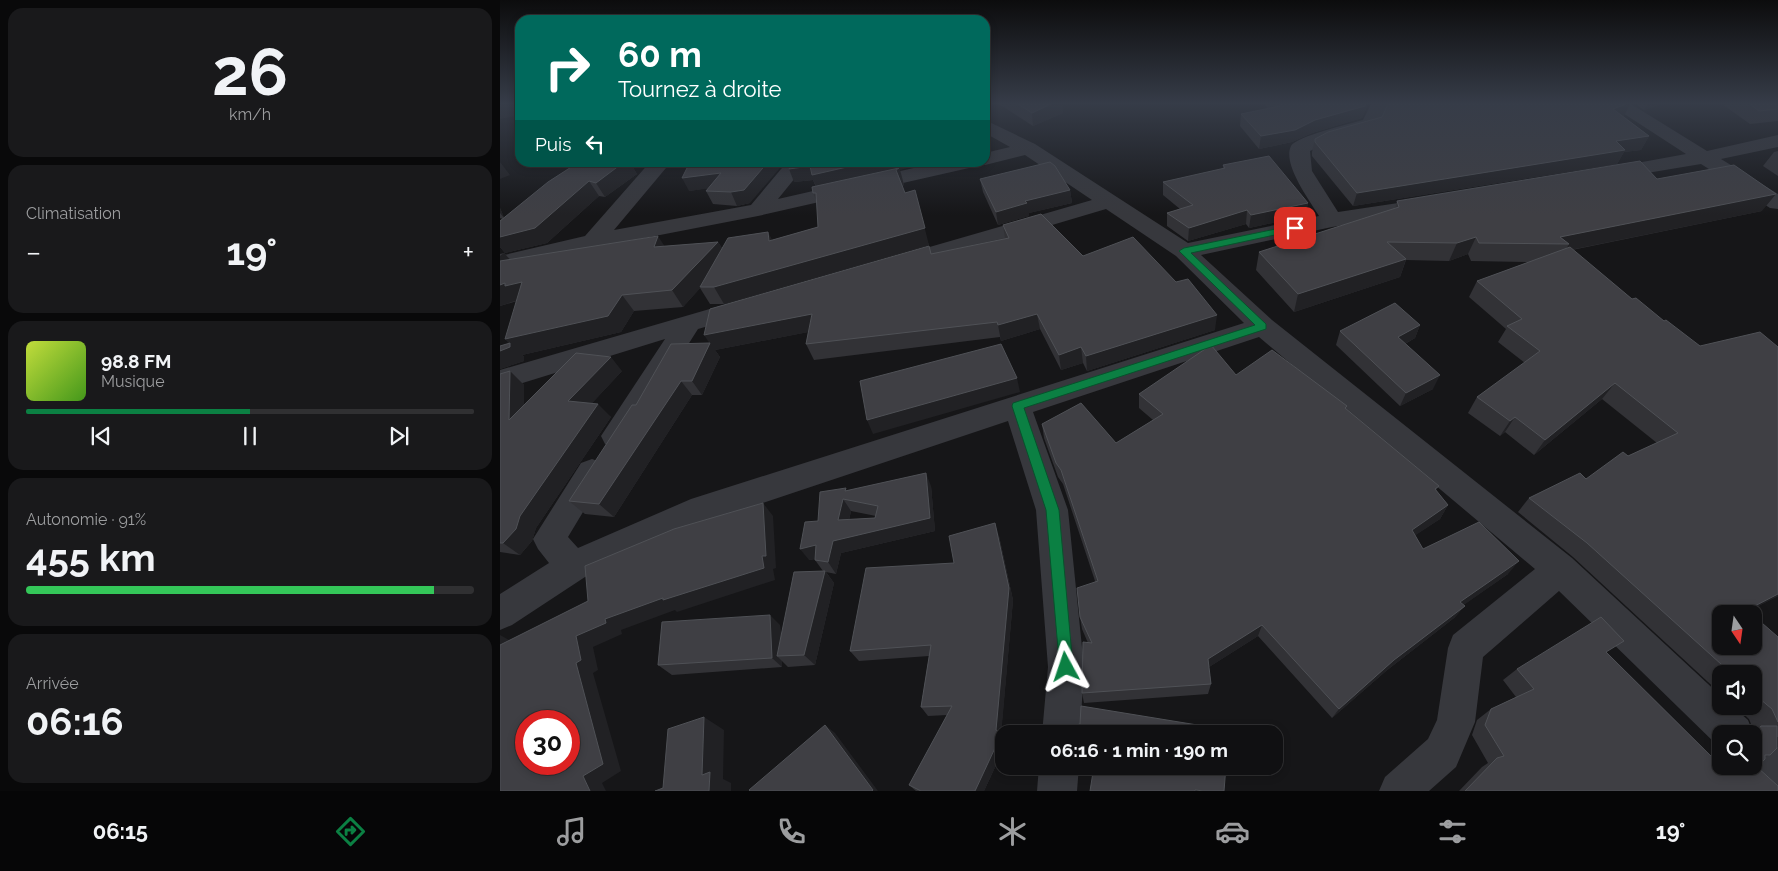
<!DOCTYPE html>
<html lang="fr">
<meta charset="utf-8">
<style>
:root{--surface:#101012;--page:#19191b;--text:#f1f3f6;--muted:#9c9d9f;--line:#303032;--accent:#0b8043}
body{margin:0;font-family:Raleway,sans-serif;background:var(--page);color:var(--text);height:100vh;display:flex;flex-direction:column;font-size:19px;white-space:nowrap}
*{box-sizing:border-box;margin:0}
p{font-size:16px;color:var(--muted)}
.icon{flex:none;width:28px;height:28px;fill:none;stroke:currentColor;stroke-width:2;stroke-linecap:round;stroke-linejoin:round}
.map{position:relative;flex:1;overflow:hidden}
.details{display:flex;flex-direction:column;gap:8px;padding:8px;background:#09090a;width:500px}
.details>*{flex:none}
.top-card{position:absolute;left:15px;top:15px;width:475px;height:152px;border-radius:15px;box-shadow:0 2px 8px #0003,0 0 0 1px var(--line);background:#00695c;color:#fff;overflow:hidden}
.needle{width:32px;rotate:167deg}
.tools{position:absolute;left:1212px;top:605px;display:grid;gap:10px}
.tools a{display:grid;place-items:center;width:50px;height:50px;border-radius:10px;background:var(--surface);box-shadow:0 2px 8px #0003,0 0 0 1px var(--line);font-size:25px}
.speed{position:absolute;left:15px;top:710px;display:flex;gap:10px;font-size:25px;font-weight:700;text-align:center}
.speed>*{display:grid;place-content:center;width:65px;height:65px;border-radius:50%;background:var(--surface);box-shadow:0 2px 8px #0003,0 0 0 1px var(--line);line-height:1}
.speed .limit{border:8px solid #d22;background:#fff;color:#111}
.pin{position:absolute;display:grid;place-items:center;width:42px;height:42px;color:#fff;margin:-21px;border-radius:10px;box-shadow:0 2px 8px #0006}
.me{position:absolute;width:55px;margin:-28px;rotate:355deg;stroke-linejoin:round;filter:drop-shadow(0 0 4px #0008)}
.turn{display:flex;align-items:center;gap:18px;height:105px;padding:0 20px;font-size:22px}
.turn .icon{width:65px;height:65px;stroke-width:2.5}
.turn b{display:block;font-size:35px;line-height:42px}
.then{display:flex;align-items:center;height:48px;padding:0 20px;background:#0003;gap:10px;font-size:19px}
.big{font-size:38px;font-weight:700;line-height:1.1}
.details .tile{flex:1;display:flex;flex-direction:column;justify-content:center;gap:8px;min-width:0;padding:0 18px;border-radius:15px;background:var(--page)}
.details .dial{align-items:center;gap:0}
.dial b{font-size:65px;line-height:1}
.song{display:flex;align-items:center;gap:15px}
.cover{width:60px;height:60px;border-radius:8px;background:linear-gradient(135deg,hsl(70 70% 55%),hsl(100 70% 35%))}
.played{height:5px;border-radius:2px;background:linear-gradient(90deg,var(--accent) 50%,var(--line) 50%)}
.keys{display:flex;justify-content:space-around;direction:ltr}
.heat{display:flex;justify-content:space-between;align-items:center;font-size:28px;direction:ltr}
.charge{height:8px;border-radius:4px;background:linear-gradient(90deg,#34c759 91%,var(--line) 0)}
.trip{position:absolute;left:495px;top:725px;width:288px;height:50px;border-radius:15px;background:var(--surface);box-shadow:0 2px 8px #0003,0 0 0 1px var(--line);font-weight:700;line-height:50px;text-align:center}
.tabs{display:flex;height:80px;justify-content:space-around;align-items:center;background:#060607;color:var(--muted)}
.tabs .icon{width:35px;height:35px}
.tabs .active{color:var(--accent)}
.tabs b{font-size:22px;color:var(--text)}
main{display:flex;flex:1;min-height:0}
.map>svg:first-child{display:block}
.lines{fill:none;stroke-linecap:round;stroke-linejoin:round}
.minor{fill:#37383d;fill-rule:evenodd}
.wall{fill:#323236;fill-rule:evenodd}
.shaded-wall{fill:#212124}
.building{fill:#3f3f44;stroke:#4f5156;fill-rule:evenodd}
.route{fill:#0b8043;stroke:#07532c}
</style>
<main>
<section class="details">
<div class="tile dial"><b>26</b><p>km/h</p></div>
<div class="tile"><p>Climatisation</p>
<div class="heat"><a>−</a><b class="big">19°</b><a>+</a></div>
</div>
<div class="tile">
<div class="song"><i class="cover"></i><div><b>98.8 FM</b><p>Musique</p></div></div>
<div class="played"></div>
<div class="keys"><svg class="icon" aria-label="previous" viewBox="0 0 24 24"><path d="M18 5L8 12l10 7zM5 5v14"/></svg><svg class="icon" aria-label="pause" viewBox="0 0 24 24"><path d="M8 5v14M16 5v14"/></svg><svg class="icon" aria-label="next" viewBox="0 0 24 24"><path d="M6 5l10 7-10 7zM19 5v14"/></svg></div>
</div>
<div class="tile"><p>Autonomie · 91%</p><b class="big">455 km</b><div class="charge"></div></div>
<div class="tile"><p>Arrivée</p><b class="big">06:16</b></div>
</section>
<div class="map">
<svg width="1278" height="791" viewBox="0 0 1278 791">
<rect width="100%" height="100%" fill="#161618"/>
<g class="lines">
<path class="minor" d="M 871,104 L 889,104 L 878,128 L 824,144 L 810,151 L 812,171 L 838,212 L 925,199 L 933,200 L 936,205 L 933,210 L 832,227 L 701,255 L 772,320 L 1072,558 L 1221,696 L 1221,706 L 1232,706 L 1248,720 L 1253,733 L 1268,738 L 1278,748 L 1278,791 L 1264,789 L 1241,766 L 1254,766 L 1254,734 L 1221,734 L 1220,748 L 1059,591 L 983,657 L 975,722 L 956,767 L 929,791 L 879,791 L 885,777 L 928,739 L 937,720 L 948,648 L 953,635 L 1035,569 L 759,337 L 533,412 L 568,510 L 584,667 L 580,734 L 542,734 L 548,667 L 536,510 L 508,421 L 200,524 L 85,577 L 12,625 L 0,630 L 0,594 L 49,563 L 38,549 L 33,539 L 81,463 L 92,459 L 103,463 L 107,472 L 68,537 L 78,548 L 191,499 L 744,323 L 676,256 L 606,209 L 404,269 L 396,272 L 388,269 L 384,264 L 388,259 L 592,200 L 525,155 L 485,165 L 478,163 L 469,168 L 258,216 L 93,248 L 0,272 L 0,256 L 85,236 L 150,162 L 171,162 L 114,230 L 251,205 L 287,162 L 308,162 L 278,199 L 440,162 L 485,162 L 485,153 L 510,147 L 485,133 L 485,120 L 535,144 L 688,243 L 819,216 C 810,201 782,164 791,146 C 797,136 850,124 863,120 Z
M 1109,104 L 1131,104 L 1207,151 L 1278,135 L 1278,147 L 1221,159 L 1278,194 L 1278,209 L 1270,208 L 1201,164 L 1111,179 L 1104,177 L 1101,173 L 1104,169 L 1186,154 Z
M 244,299 L 253,301 L 256,307 L 253,313 L 198,329 L 125,444 L 115,448 L 105,444 L 101,436 L 165,339 L 0,390 L 0,370 Z
M 539,766 L 579,766 L 577,791 L 537,791 Z"/>
</g>
<path class="wall" d="M 499,104 L 562,104 L 563,113 L 533,126 Z
M 764,104 L 868,104 L 862,118 L 812,133 L 792,142 L 759,149 L 740,126 L 741,114 L 768,109 Z
M 1135,104 L 1161,104 L 1144,110 Z
M 1222,104 L 1278,104 L 1278,121 L 1250,124 Z
M 1123,116 L 1149,136 L 1141,150 L 1124,152 L 1117,164 L 853,206 L 812,156 L 812,152 L 815,139 L 1124,116 Z
M 1278,151 L 1278,176 L 1263,166 L 1274,152 Z
M 79,162 L 136,162 L 132,166 L 137,174 L 105,197 L 99,196 L 47,243 L 5,253 L 0,247 L 0,221 L 3,219 L 0,218 L 0,208 L 4,218 Z
M 190,162 L 250,203 L 237,206 L 213,204 L 206,191 L 208,188 L 189,191 Z
M 293,162 L 400,170 L 404,185 L 402,186 L 405,193 L 429,245 L 224,304 L 210,304 L 200,288 L 183,307 L 134,311 L 121,332 L 22,355 L 24,357 L 24,361 L 0,369 L 0,346 L 9,344 L 17,301 L 0,306 L 0,254 L 4,253 L 10,259 L 218,242 L 222,248 L 272,240 L 318,227 L 317,202 L 313,193 L 316,187 L 313,180 L 294,182 Z
M 723,165 L 808,203 L 805,216 L 749,228 L 746,224 L 688,241 L 667,226 L 667,213 L 680,209 L 663,195 L 663,182 L 723,169 Z
M 480,179 L 570,190 L 572,203 L 529,213 L 529,216 L 498,225 L 483,192 Z
M 1157,179 L 1262,211 L 1072,250 L 1132,299 L 1200,346 L 1278,347 L 1278,596 L 1248,611 L 1278,637 L 1278,737 L 1277,737 L 1270,755 L 1265,757 L 1257,767 L 1278,791 L 959,791 L 982,767 L 988,763 L 972,735 L 977,720 L 991,709 L 1016,697 L 1003,680 L 1017,669 L 1107,653 L 1214,759 L 1221,752 L 1221,766 L 1254,766 L 1254,734 L 1242,734 L 1253,729 L 1249,719 L 1235,706 L 1254,706 L 1254,674 L 1221,674 L 1221,694 L 1073,557 L 1018,512 L 1029,498 L 1086,479 L 1128,456 L 1157,443 L 1102,399 L 1034,455 L 1005,432 L 1000,436 L 968,413 L 977,397 L 1025,363 L 998,342 L 1006,329 L 969,297 L 977,281 L 1030,262 L 971,261 L 968,254 L 949,261 L 906,260 L 900,277 L 794,312 L 756,270 L 759,252 L 895,209 L 897,201 Z
M 503,225 L 583,256 L 715,330 L 587,371 L 583,363 L 561,370 L 540,329 L 501,341 L 500,337 L 314,360 L 306,344 L 308,332 L 215,350 L 220,357 L 202,395 L 192,395 L 114,517 L 85,514 L 69,501 L 136,405 L 209,343 L 432,254 L 505,238 Z
M 920,325 L 915,338 L 905,344 L 933,389 L 900,406 L 836,345 L 840,331 Z
M 10,371 L 24,385 L 24,405 L 122,371 L 92,403 L 111,417 L 36,528 L 32,541 L 20,555 L 0,552 L 0,374 Z
M 736,375 L 846,408 L 939,486 L 936,490 L 948,505 L 940,519 L 915,535 L 923,549 L 1008,574 L 963,605 L 965,606 L 954,618 L 886,671 L 832,718 L 758,636 L 709,667 L 711,684 L 708,694 L 584,703 L 582,693 L 588,643 L 582,629 L 580,617 L 595,581 L 563,484 L 558,477 L 544,438 L 542,424 L 616,443 L 653,420 L 639,408 L 639,394 Z
M 431,486 L 435,531 L 341,553 L 336,574 L 326,572 L 334,583 L 315,665 L 288,667 L 282,661 L 282,667 L 172,675 L 158,665 L 280,625 L 281,640 L 323,571 L 315,560 L 315,559 L 309,560 L 318,521 L 348,490 ZM 351,511 L 376,516 L 375,518 L 349,520 Z
M 499,536 L 513,600 L 501,732 L 504,735 L 504,748 L 484,791 L 416,791 L 409,785 L 447,715 L 428,716 L 421,707 L 429,656 L 359,661 L 350,651 L 454,563 Z
M 571,732 L 728,734 L 572,734 Z"/>
<path class="shaded-wall" d="M 3,104 L 20,104 L 20,115 L 0,119 L 0,105 Z
M 551,104 L 562,104 L 563,113 L 533,126 L 532,113 Z
M 866,104 L 868,104 L 862,118 L 812,133 L 792,142 L 759,149 L 761,136 Z
M 1126,104 L 1130,104 L 1124,116 L 1106,122 L 1113,109 Z
M 1147,104 L 1161,104 L 1144,110 Z
M 1149,136 L 1141,150 L 1124,152 L 1117,164 L 853,206 L 857,193 L 1116,141 Z
M 0,162 L 10,175 L 0,179 Z
M 121,162 L 136,162 L 132,166 L 137,174 L 105,197 L 96,183 Z
M 268,162 L 285,162 L 250,203 L 237,206 L 231,192 Z
M 369,162 L 431,162 L 400,170 L 404,185 L 401,186 L 317,188 L 313,180 L 294,182 L 289,169 L 310,166 Z
M 221,173 L 227,186 L 189,191 L 182,178 Z
M 89,181 L 99,196 L 47,243 L 5,253 L 0,247 L 0,237 Z
M 415,190 L 429,245 L 224,304 L 214,287 Z
M 570,190 L 572,203 L 529,213 L 529,216 L 498,225 L 496,212 L 525,201 Z
M 1276,194 L 1262,211 L 1065,251 L 1069,244 L 1060,237 Z
M 808,203 L 805,216 L 749,228 L 751,215 Z
M 0,208 L 5,219 L 0,213 Z
M 747,210 L 746,224 L 688,241 L 689,228 Z
M 268,232 L 277,249 L 269,241 Z
M 158,236 L 169,253 L 154,247 Z
M 976,237 L 968,254 L 949,261 L 957,243 Z
M 218,242 L 228,258 L 183,307 L 172,290 Z
M 4,253 L 18,269 L 0,269 L 0,256 Z
M 906,259 L 900,277 L 794,312 L 798,294 Z
M 22,282 L 18,300 L 0,306 L 0,285 L 5,283 Z
M 122,295 L 134,311 L 121,332 L 22,355 L 24,357 L 24,361 L 0,369 L 0,351 L 10,345 L 5,339 Z
M 312,314 L 319,330 L 215,350 L 220,357 L 202,395 L 192,381 L 210,344 L 204,335 Z
M 537,314 L 540,329 L 501,341 L 498,325 Z
M 717,315 L 715,330 L 587,371 L 586,356 Z
M 920,325 L 915,338 L 892,351 L 898,337 Z
M 581,347 L 583,363 L 561,370 L 559,355 Z
M 111,357 L 122,371 L 81,415 L 68,401 Z
M 10,371 L 24,385 L 24,433 L 9,420 Z
M 940,375 L 933,389 L 900,406 L 906,393 Z
M 517,378 L 520,392 L 373,434 L 367,420 Z
M 181,381 L 192,395 L 114,517 L 99,504 Z
M 1115,383 L 1102,399 L 1034,455 L 1045,440 Z
M 98,404 L 111,417 L 36,528 L 32,541 L 20,555 L 3,543 L 20,516 Z
M 1015,417 L 1005,432 L 1000,436 L 1010,421 Z
M 426,473 L 431,486 L 435,531 L 341,553 L 336,574 L 328,562 L 333,541 L 430,518 Z
M 343,499 L 351,511 L 346,532 L 338,520 Z
M 263,503 L 273,516 L 276,568 L 273,569 L 275,580 L 177,612 L 175,610 L 121,630 L 122,634 L 93,647 L 98,670 L 93,673 L 121,771 L 102,783 L 106,791 L 90,791 L 83,776 L 76,663 L 76,636 L 105,619 L 262,556 Z
M 948,505 L 940,519 L 904,543 L 912,530 Z
M 495,523 L 499,536 L 513,600 L 501,736 L 502,733 L 504,735 L 504,748 L 484,791 L 475,791 L 496,730 Z
M 316,545 L 325,557 L 309,560 L 300,549 Z
M 1019,561 L 1008,574 L 951,614 L 960,602 Z
M 325,571 L 334,583 L 315,665 L 304,655 Z
M 1278,594 L 1278,596 L 1243,614 L 1247,610 Z
M 965,606 L 954,618 L 886,671 L 832,718 L 839,709 L 894,660 Z
M 270,615 L 280,625 L 282,656 L 277,656 L 282,661 L 282,667 L 272,658 Z
M 762,625 L 758,636 L 706,669 L 708,659 Z
M 0,635 L 9,640 L 0,653 Z
M 204,717 L 224,730 L 223,779 L 231,783 L 231,791 L 209,791 L 202,775 Z
M 325,725 L 335,733 L 378,791 L 372,791 Z"/>
<path class="building" d="M 518,104 L 551,104 L 532,113 Z
M 779,104 L 866,104 L 865,106 L 815,120 L 795,130 L 761,136 L 741,114 L 780,106 Z
M 888,104 L 1126,104 L 1113,109 L 1149,136 L 1116,141 L 1125,150 L 857,193 L 815,142 L 815,139 L 828,132 L 882,117 Z
M 1250,104 L 1278,104 L 1278,109 L 1259,111 Z
M 769,156 L 808,203 L 751,215 L 747,210 L 689,228 L 667,213 L 693,205 L 663,182 L 725,168 L 723,165 Z
M 1140,161 L 1157,179 L 1234,165 L 1276,194 L 1060,237 L 1069,244 L 979,243 L 976,237 L 957,243 L 887,242 L 906,259 L 798,294 L 759,252 L 899,207 L 897,201 Z
M 79,162 L 124,162 L 96,183 L 89,181 L 35,228 L 0,237 L 0,221 L 48,182 Z
M 190,162 L 268,162 L 244,190 L 231,192 L 206,191 L 221,173 L 182,178 Z
M 293,162 L 369,162 L 312,175 L 310,166 L 289,169 Z
M 550,162 L 555,166 L 570,190 L 525,201 L 527,203 L 496,212 L 480,179 Z
M 399,168 L 396,170 L 405,193 L 415,190 L 425,228 L 214,287 L 200,287 L 228,238 L 268,232 L 269,241 L 318,227 L 316,193 L 313,193 L 312,187 Z
M 541,214 L 583,256 L 633,237 L 676,282 L 688,279 L 717,315 L 586,356 L 581,347 L 559,355 L 537,314 L 498,325 L 497,322 L 306,344 L 312,314 L 204,335 L 210,309 L 429,246 L 431,254 L 509,238 L 503,225 Z
M 158,236 L 154,247 L 218,242 L 172,290 L 122,295 L 108,316 L 5,339 L 22,282 L 5,286 L 5,283 L 0,285 L 0,261 Z
M 1070,247 L 1132,299 L 1136,298 L 1164,321 L 1166,320 L 1200,346 L 1260,332 L 1278,347 L 1278,594 L 1247,610 L 1251,614 L 1221,614 L 1221,646 L 1254,646 L 1254,616 L 1278,637 L 1278,722 L 1272,709 L 1254,694 L 1254,674 L 1232,674 L 1087,543 L 1029,498 L 1080,473 L 1086,479 L 1123,452 L 1128,456 L 1178,433 L 1115,383 L 1045,440 L 1015,417 L 1010,421 L 977,397 L 1040,351 L 1007,326 L 1022,319 L 977,281 Z
M 895,303 L 920,325 L 898,337 L 940,375 L 906,393 L 840,331 Z
M 10,343 L 10,347 L 0,351 L 0,346 Z
M 210,343 L 192,381 L 181,381 L 99,504 L 69,501 L 132,405 L 136,405 L 171,344 Z
M 501,344 L 517,378 L 367,420 L 360,381 Z
M 711,345 L 736,375 L 772,350 L 847,406 L 845,408 L 939,486 L 935,489 L 948,505 L 912,530 L 923,549 L 979,522 L 1019,561 L 960,602 L 965,606 L 894,660 L 839,709 L 762,625 L 708,659 L 711,684 L 582,693 L 583,642 L 592,643 L 580,617 L 577,588 L 598,581 L 561,470 L 556,463 L 542,424 L 581,403 L 616,443 L 663,414 L 639,394 Z
M 76,353 L 111,357 L 68,401 L 98,404 L 20,516 L 16,529 L 3,543 L 0,543 L 0,374 L 10,371 L 9,420 Z
M 426,473 L 430,518 L 333,541 L 328,562 L 315,560 L 316,545 L 300,549 L 305,522 L 318,521 L 320,492 L 346,488 L 345,491 ZM 343,499 L 378,506 L 375,518 L 338,520 Z
M 263,503 L 266,556 L 262,556 L 264,568 L 163,600 L 163,598 L 105,619 L 106,623 L 76,636 L 81,660 L 76,663 L 103,764 L 83,776 L 90,791 L 0,791 L 0,645 L 88,601 L 85,566 L 174,529 ZM 26,721 L 69,721 L 69,764 L 26,764 Z
M 495,523 L 509,588 L 496,730 L 502,733 L 475,791 L 421,791 L 409,785 L 452,706 L 421,707 L 431,645 L 350,651 L 366,568 L 454,563 L 449,536 Z
M 325,571 L 304,655 L 277,656 L 294,572 Z
M 270,615 L 272,658 L 158,665 L 162,622 Z
M 1101,617 L 1124,641 L 1106,652 L 1222,767 L 1254,766 L 1254,734 L 1261,726 L 1277,726 L 1277,748 L 1270,755 L 1265,755 L 1265,759 L 1257,767 L 1278,786 L 1278,791 L 965,791 L 997,758 L 1004,756 L 985,725 L 991,709 L 1034,689 L 1017,669 Z
M 581,706 L 728,730 L 728,734 L 600,734 L 600,733 L 571,732 L 572,726 L 580,724 Z
M 204,717 L 202,775 L 210,772 L 209,791 L 155,791 L 163,788 L 168,729 Z
M 325,725 L 373,790 L 372,791 L 250,791 L 249,790 Z
M 594,766 L 726,766 L 724,791 L 704,791 L 695,790 L 695,791 L 590,791 Z"/>
<linearGradient id="sky" x2="0" y2="1"><stop stop-color="#0c0c0d"/><stop offset="0.48" stop-color="#363c48"/><stop offset="1" stop-color="#363c48" stop-opacity="0"/></linearGradient>
<rect width="1278" height="215" fill="url(#sky)"/>
<path class="route" d="M 795,225 L 798,226 L 798,230 L 691,253 L 766,324 L 766,329 L 524,408 L 559,510 L 573,667 L 571,672 L 566,674 L 560,672 L 546,510 L 512,406 L 513,403 L 755,325 L 679,251 L 684,248 Z"/>
</svg>
<div class="tools">
<a><svg class="needle" viewBox="-14 -14 28 28"><path d="M0-13l5 13h-10z" fill="#e53935"/><path d="M0 13l5-13h-10z" fill="#9c9d9f"/></svg></a>
<a><svg class="icon" aria-label="sound" viewBox="0 0 24 24"><path d="M4 9h4l5-4v14l-5-4H4zM17 9q2 3 0 6"/></svg></a>
<a><svg class="icon" aria-label="search" viewBox="0 0 24 24"><circle cx="10" cy="10" r="6"/><path d="M15 15l6 6"/></svg></a>
</div>
<div class="speed"><div class="limit">30</div></div>
<div class="pin" style="left:795px;top:228px;background:#d93025"><svg class="icon" aria-label="arrive" viewBox="0 0 24 24"><path d="M6 21V4h12l-3 4 3 4H6"/></svg></div>
<svg class="me" style="left:566px;top:667px" viewBox="-20 -20 40 40"><path d="M0-17L14 15 0 8-14 15z" fill="#0b8043" stroke="#fff" stroke-width="4"/></svg>
<div class="trip">06:16 · 1 min · 190 m</div>
<div class="top-card">
<div class="turn"><svg class="icon" aria-label="right" viewBox="0 0 24 24"><path d="M7 20v-9h11M14 6l5 5-5 5"/></svg><div><b>60 m</b>Tournez à droite</div></div>
<div class="then">Puis<svg class="icon" aria-label="left" viewBox="0 0 24 24"><path d="M17 20v-9H6M10 6l-5 5 5 5"/></svg></div>
</div>
</div>
</main>
<nav class="tabs">
<b>06:15</b>
<svg class="icon active" aria-label="directions" viewBox="0 0 24 24"><path d="M12 3l9 9-9 9-9-9zM9 14v-3h6M13 9l2 2-2 2"/></svg>
<svg class="icon" aria-label="music" viewBox="0 0 24 24"><path d="M9 18V5l10-2v13"/><circle cx="6" cy="18" r="3"/><circle cx="16" cy="16" r="3"/></svg>
<svg class="icon" aria-label="phone" viewBox="0 0 24 24"><path d="M5 4h4l2 5-3 2q2 4 5 5l2-3 5 2v4C11 20 4 13 5 4z"/></svg>
<svg class="icon" aria-label="climate" viewBox="0 0 24 24"><path d="M12 3v18M4 7l16 10M4 17L20 7"/></svg>
<svg class="icon" aria-label="car" viewBox="0 0 24 24"><path d="M5 17H2v-5l4-1 3-4h7l3 4 3 1v5h-3M9 17h6M6 11h13"/><circle cx="7" cy="17" r="2"/><circle cx="17" cy="17" r="2"/></svg>
<svg class="icon" aria-label="filters" viewBox="0 0 24 24"><path d="M4 7h16M4 17h16"/><circle cx="9" cy="7" r="2"/><circle cx="15" cy="17" r="2"/></svg>
<b>19°</b>
</nav>
